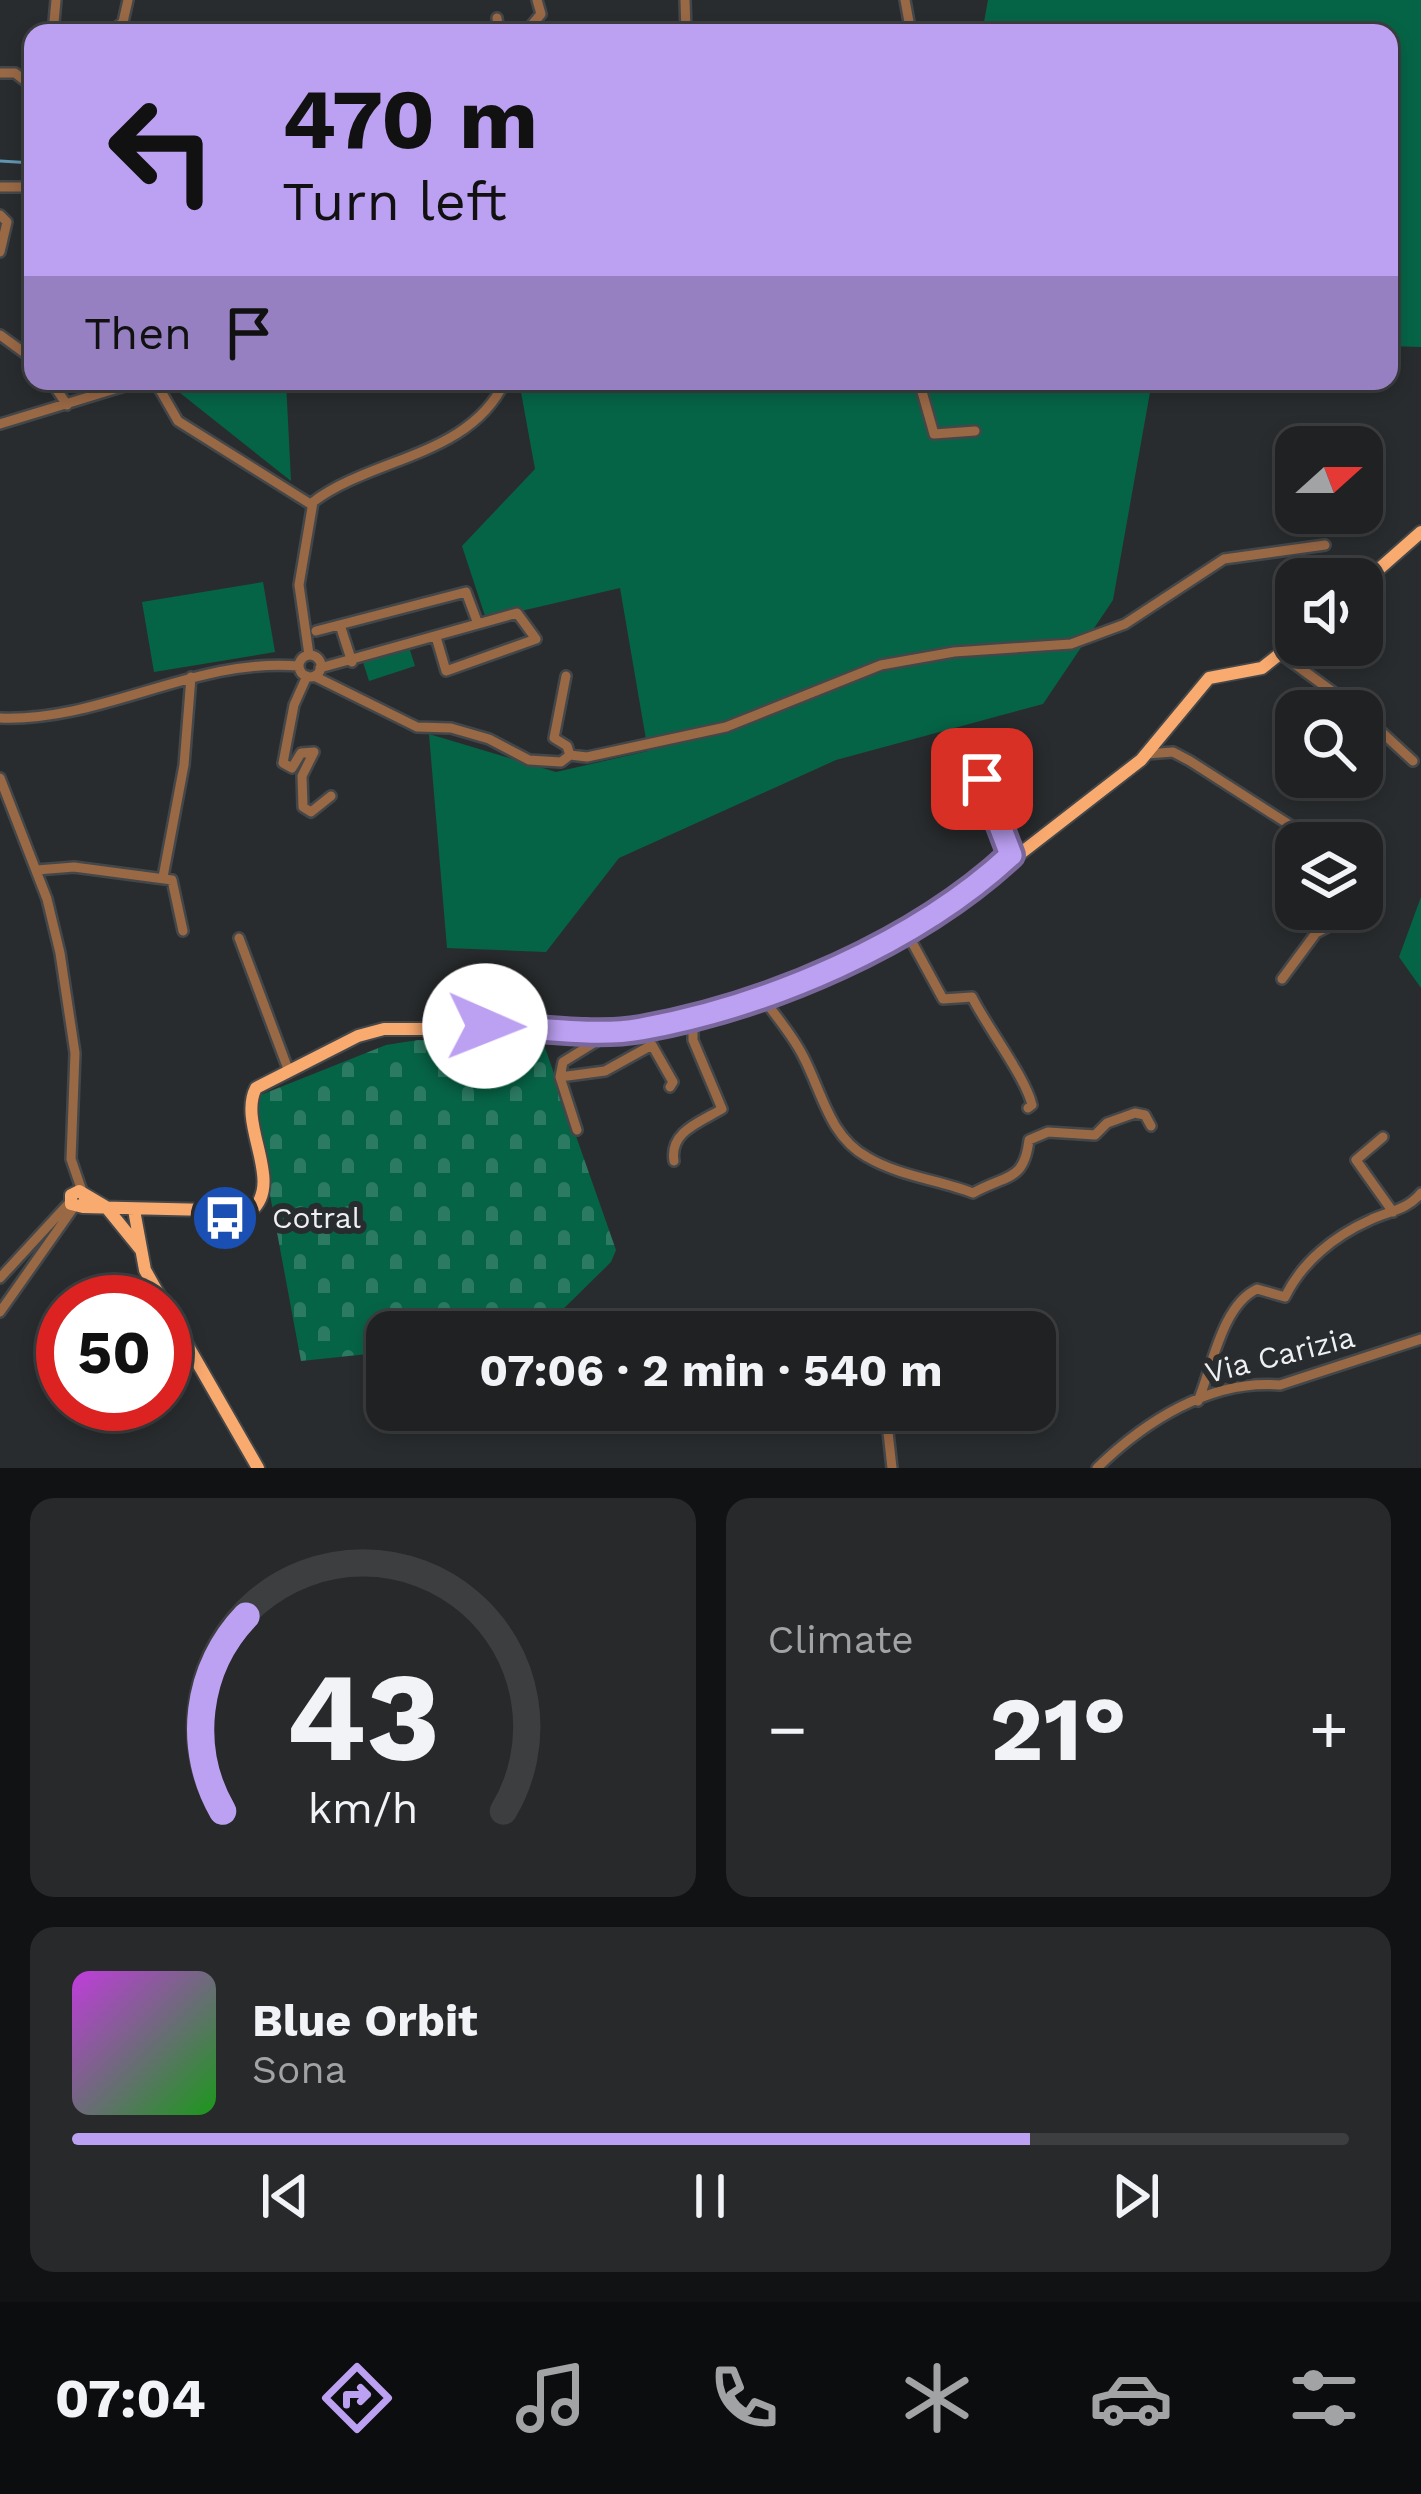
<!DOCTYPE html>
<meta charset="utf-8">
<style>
:root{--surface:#1f2122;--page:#27292a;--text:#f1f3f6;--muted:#a1a3a5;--line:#3c3e40;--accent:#bca0f2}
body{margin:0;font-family:"Work Sans",sans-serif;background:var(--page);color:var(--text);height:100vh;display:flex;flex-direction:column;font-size:45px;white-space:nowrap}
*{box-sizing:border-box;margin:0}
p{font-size:39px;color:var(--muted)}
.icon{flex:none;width:66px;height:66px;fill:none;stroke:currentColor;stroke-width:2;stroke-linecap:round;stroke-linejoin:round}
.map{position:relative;height:1468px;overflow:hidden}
.sheet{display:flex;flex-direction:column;gap:30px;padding:30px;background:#111213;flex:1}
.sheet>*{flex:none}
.hud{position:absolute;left:24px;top:24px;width:1374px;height:366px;border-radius:24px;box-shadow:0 6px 18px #0003,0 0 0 3px var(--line);background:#bca0f2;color:#111;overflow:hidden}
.needle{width:78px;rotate:69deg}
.fabs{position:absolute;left:1275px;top:426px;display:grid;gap:24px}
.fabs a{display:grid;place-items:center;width:108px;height:108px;border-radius:24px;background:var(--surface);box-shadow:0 6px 18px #0003,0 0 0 3px var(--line);font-size:60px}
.speed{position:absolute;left:36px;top:1275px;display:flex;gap:24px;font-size:60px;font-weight:700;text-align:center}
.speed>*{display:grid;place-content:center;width:156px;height:156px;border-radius:50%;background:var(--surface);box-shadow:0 6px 18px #0003,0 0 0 3px var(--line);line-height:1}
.speed .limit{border:18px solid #d22;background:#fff;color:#111}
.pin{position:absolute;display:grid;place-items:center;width:102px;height:102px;color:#fff;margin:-51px;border-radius:24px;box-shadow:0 6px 18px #0006}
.me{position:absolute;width:132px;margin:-66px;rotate:91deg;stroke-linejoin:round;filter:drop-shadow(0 0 9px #0008)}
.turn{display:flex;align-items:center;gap:42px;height:252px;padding:0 60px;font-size:54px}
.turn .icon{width:156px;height:156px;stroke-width:2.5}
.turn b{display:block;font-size:84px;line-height:102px}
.then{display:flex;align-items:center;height:114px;padding:0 60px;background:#0003;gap:24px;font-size:45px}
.big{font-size:90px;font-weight:700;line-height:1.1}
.sheet .widget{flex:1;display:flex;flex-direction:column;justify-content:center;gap:18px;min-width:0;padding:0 42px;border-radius:24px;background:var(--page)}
.sheet .dial{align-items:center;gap:0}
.dial svg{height:312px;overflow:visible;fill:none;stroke:var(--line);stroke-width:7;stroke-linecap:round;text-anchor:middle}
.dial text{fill:var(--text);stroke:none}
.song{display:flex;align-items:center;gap:36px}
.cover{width:144px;height:144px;border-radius:18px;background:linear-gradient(135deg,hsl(290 70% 55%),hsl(120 70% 35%))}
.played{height:12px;border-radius:6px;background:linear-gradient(90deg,var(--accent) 75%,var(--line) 75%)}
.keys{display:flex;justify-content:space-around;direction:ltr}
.heat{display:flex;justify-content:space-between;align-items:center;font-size:66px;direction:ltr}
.sheet .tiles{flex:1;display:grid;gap:30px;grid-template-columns:1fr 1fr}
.widget:last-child{grid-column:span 2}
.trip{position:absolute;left:366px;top:1311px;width:690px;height:120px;border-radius:24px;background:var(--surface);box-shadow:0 6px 18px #0003,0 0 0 3px var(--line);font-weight:700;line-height:120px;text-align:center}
.tab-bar{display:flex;height:192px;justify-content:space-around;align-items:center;background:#0c0d0e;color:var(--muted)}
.tab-bar .icon{width:84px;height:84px}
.tab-bar .active{color:var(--accent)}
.tab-bar b{font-size:54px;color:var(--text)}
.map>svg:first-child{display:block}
.grass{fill:#066446}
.cemetery{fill:url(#cemetery-stones)}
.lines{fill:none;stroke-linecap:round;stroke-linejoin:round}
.stream{stroke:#6095b0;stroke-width:3}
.minor-casing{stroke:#444749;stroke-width:14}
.major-casing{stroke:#444749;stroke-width:16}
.minor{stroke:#996845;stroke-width:9}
.major{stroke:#f9aa6f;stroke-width:12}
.route-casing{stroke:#7a689d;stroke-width:30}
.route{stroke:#bca0f2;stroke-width:21}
.labels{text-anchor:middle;stroke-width:12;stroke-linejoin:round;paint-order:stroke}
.poi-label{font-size:30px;fill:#edeff0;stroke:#292c2e;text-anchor:start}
.street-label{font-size:30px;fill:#edeff0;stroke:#292c2e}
</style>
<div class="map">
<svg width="1421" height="1468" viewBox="0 0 1421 1468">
<defs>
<pattern id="cemetery-stones" width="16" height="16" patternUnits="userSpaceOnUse" patternTransform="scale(3)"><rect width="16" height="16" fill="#066446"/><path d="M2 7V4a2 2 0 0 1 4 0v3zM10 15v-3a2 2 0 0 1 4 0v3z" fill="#2b7a61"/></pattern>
</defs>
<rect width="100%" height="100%" fill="#292c2e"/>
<path class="grass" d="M 988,0 L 1421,0 L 1421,347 L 1389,346 L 1389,33 L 982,33 Z
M 165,381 L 286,381 L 291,481 Z
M 519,381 L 1152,381 L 1113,600 L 1043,704 L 836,760 L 619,858 L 546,952 L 447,948 L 429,734 L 556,772 L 648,751 L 620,588 L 486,619 L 462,546 L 535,469 Z
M 263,582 L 275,652 L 154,672 L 142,602 Z
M 409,647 L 415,666 L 369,681 L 363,662 Z
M 1421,897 L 1421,988 L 1399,957 Z"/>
<path class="cemetery" d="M 418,1040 L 544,1045 L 616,1250 L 611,1262 L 553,1319 L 511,1332 L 387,1332 L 387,1352 L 301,1361 L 254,1109 L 258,1096 L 386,1045 Z"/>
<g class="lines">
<path class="stream" d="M 0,161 L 33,163"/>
<defs>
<path id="minor" d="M 685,0 L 686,33
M 905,0 L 911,33
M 497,18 L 499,33
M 53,33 L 56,0
M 110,33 L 123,22 L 128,0
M 525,33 L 541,14 L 537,0
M 0,73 L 15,73 L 33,87
M 0,187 L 33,187
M 0,215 L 7,222 L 0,252
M 0,335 L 33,359
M 51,381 L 67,405
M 155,381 L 178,421 L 312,505
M 919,381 L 934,434 L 975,431
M 0,424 L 141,381
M 340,625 L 352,662
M 316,631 L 466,592 L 478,624
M 1281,654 L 1359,711
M 309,655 L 299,585 L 313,502 C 372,457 470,457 505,381
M299 666a11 11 0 1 1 22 0a11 11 0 1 1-22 0Z
M 320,668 L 517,613 L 536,639 L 446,671 L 436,637
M 307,676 L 294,705 L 283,763 L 292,768 L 301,753 L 314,752 L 302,776 L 303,807 L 311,812 L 331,796
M 314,676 L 417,727 L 451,728 L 489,739 L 529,760 L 561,762 L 570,755 L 567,746 L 554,738 L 566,676
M 1362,714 L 1413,761
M 0,718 C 103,722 195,657 299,666
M 968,742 L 1011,855
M 1146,754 L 1173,752 L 1190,761 L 1318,843
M 570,755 L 587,757 L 726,727 L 881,665 L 954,652 L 1071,644 L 1125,624 L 1224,559 L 1325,545
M 0,778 L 47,899 L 60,953 L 75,1053 L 71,1159 L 82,1191
M 37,870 L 74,867 L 172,880 L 183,931
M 1362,872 L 1378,878 L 1362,909
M 163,877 L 184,765 L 191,677
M 907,933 L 943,999 L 972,997 C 987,1027 1026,1078 1032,1105 L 1028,1108
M 239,938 L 288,1069
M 1282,979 L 1316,933 L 1361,909
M 760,994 C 774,1014 792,1034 803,1056 C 822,1092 829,1136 867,1157 C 899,1176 939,1180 973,1193 C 1007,1174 1024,1182 1029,1140 L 1048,1132 L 1095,1135 L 1107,1123 L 1135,1113 L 1145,1115 L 1151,1126
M 560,1077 L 605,1071 L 652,1045 L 673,1082 L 670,1087
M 577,1130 L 560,1077 L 563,1062 L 597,1041 L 604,1031
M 1383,1137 L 1356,1160 L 1393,1212
M 674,1161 C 669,1132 700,1122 722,1109 L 693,1040 L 693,1014
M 0,1278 L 70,1202
M 0,1312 L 74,1207
M 1198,1401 C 1212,1368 1222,1305 1257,1289 L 1285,1297 C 1302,1262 1334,1236 1370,1220 C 1389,1211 1407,1210 1421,1193
M 887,1423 L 892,1468
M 1097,1468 C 1144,1422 1210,1379 1280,1385 L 1421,1339"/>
<path id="major" d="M 1362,584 L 1421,532
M 86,1195 L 83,1207 L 71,1204 L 71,1195 L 79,1191 L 106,1207 L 141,1250
M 83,1207 L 251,1211 C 285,1182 237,1124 256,1088 L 358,1036 L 384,1029 L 640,1029 L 826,971 L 954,905 L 1141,760 L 1209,678 L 1262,668 L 1296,641
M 134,1210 L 145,1270 L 163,1302
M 165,1306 L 258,1468"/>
</defs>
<use href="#minor" class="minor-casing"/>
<use href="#major" class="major-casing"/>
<use href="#minor" class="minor"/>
<use href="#major" class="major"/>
</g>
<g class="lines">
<defs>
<path id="route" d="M 485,1026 C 535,1026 591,1038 641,1029 C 769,1006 916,943 1011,855 L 982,779"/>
</defs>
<use href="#route" class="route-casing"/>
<use href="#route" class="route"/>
</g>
<defs>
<symbol id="bus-disc" viewBox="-11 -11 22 22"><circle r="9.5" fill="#1a4fb4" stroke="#292c2e"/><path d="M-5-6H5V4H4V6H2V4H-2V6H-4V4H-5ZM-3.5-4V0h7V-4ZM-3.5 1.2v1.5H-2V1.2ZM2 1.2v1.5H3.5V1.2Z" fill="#fff"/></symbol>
</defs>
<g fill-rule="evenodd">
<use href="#bus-disc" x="187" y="1180" width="76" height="76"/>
</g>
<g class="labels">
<g class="poi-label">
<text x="272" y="1228">Cotral</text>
</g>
<g class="street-label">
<text transform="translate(1280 1355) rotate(-14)" y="10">Via Carizia</text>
</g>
</g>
</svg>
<div class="fabs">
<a><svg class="needle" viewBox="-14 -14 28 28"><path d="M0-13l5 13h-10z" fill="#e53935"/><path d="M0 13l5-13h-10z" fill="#a1a3a5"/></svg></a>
<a><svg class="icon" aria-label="sound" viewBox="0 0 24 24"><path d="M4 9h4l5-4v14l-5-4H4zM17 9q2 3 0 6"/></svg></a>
<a><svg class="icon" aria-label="search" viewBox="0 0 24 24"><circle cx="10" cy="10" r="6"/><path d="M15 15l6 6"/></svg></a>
<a><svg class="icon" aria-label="layers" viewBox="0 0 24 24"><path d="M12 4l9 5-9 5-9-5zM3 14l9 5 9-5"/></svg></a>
</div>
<div class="speed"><div class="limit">50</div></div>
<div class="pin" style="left:982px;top:779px;background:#d93025"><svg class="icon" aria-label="arrive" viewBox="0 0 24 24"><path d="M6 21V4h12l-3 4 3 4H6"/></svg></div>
<svg class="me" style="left:485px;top:1026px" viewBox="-20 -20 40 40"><circle r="19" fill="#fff"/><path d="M0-13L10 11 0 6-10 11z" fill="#bca0f2"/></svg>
<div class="trip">07:06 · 2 min · 540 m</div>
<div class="hud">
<div class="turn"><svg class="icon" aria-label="left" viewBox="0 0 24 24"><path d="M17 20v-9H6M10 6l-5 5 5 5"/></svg><div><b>470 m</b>Turn left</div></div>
<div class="then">Then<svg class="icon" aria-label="arrive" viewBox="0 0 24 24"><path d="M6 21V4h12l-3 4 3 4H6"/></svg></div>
</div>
</div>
<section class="sheet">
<div class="tiles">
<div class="widget dial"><svg viewBox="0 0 100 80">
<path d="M14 69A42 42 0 1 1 86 69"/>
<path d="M14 69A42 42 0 0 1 20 19" stroke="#bca0f2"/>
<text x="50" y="56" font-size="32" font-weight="700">43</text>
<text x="50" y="72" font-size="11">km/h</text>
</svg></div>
<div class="widget"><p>Climate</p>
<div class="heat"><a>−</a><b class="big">21°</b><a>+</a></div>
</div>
<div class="widget">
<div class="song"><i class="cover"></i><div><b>Blue Orbit</b><p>Sona</p></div></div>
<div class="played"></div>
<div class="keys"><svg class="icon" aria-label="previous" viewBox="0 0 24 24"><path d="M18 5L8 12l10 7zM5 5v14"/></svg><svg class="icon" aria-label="pause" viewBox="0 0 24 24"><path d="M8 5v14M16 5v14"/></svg><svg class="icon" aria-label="next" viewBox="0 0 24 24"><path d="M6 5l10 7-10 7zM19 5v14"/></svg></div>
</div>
</div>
</section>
<nav class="tab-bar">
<b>07:04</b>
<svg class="icon active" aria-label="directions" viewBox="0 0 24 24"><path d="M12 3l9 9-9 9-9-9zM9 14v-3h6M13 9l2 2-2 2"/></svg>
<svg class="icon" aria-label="music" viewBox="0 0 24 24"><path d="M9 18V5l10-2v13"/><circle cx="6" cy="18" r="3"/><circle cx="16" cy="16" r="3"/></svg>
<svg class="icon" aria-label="phone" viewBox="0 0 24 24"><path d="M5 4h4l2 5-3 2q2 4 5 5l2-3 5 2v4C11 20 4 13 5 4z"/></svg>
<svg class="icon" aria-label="climate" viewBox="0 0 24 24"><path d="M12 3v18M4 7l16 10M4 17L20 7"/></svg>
<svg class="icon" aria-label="car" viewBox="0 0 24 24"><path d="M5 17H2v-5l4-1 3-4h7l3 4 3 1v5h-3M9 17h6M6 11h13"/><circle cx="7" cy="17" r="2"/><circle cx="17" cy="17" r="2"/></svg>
<svg class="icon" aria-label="filters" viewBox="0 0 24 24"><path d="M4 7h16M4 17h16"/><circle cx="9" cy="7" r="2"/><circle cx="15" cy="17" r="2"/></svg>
</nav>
